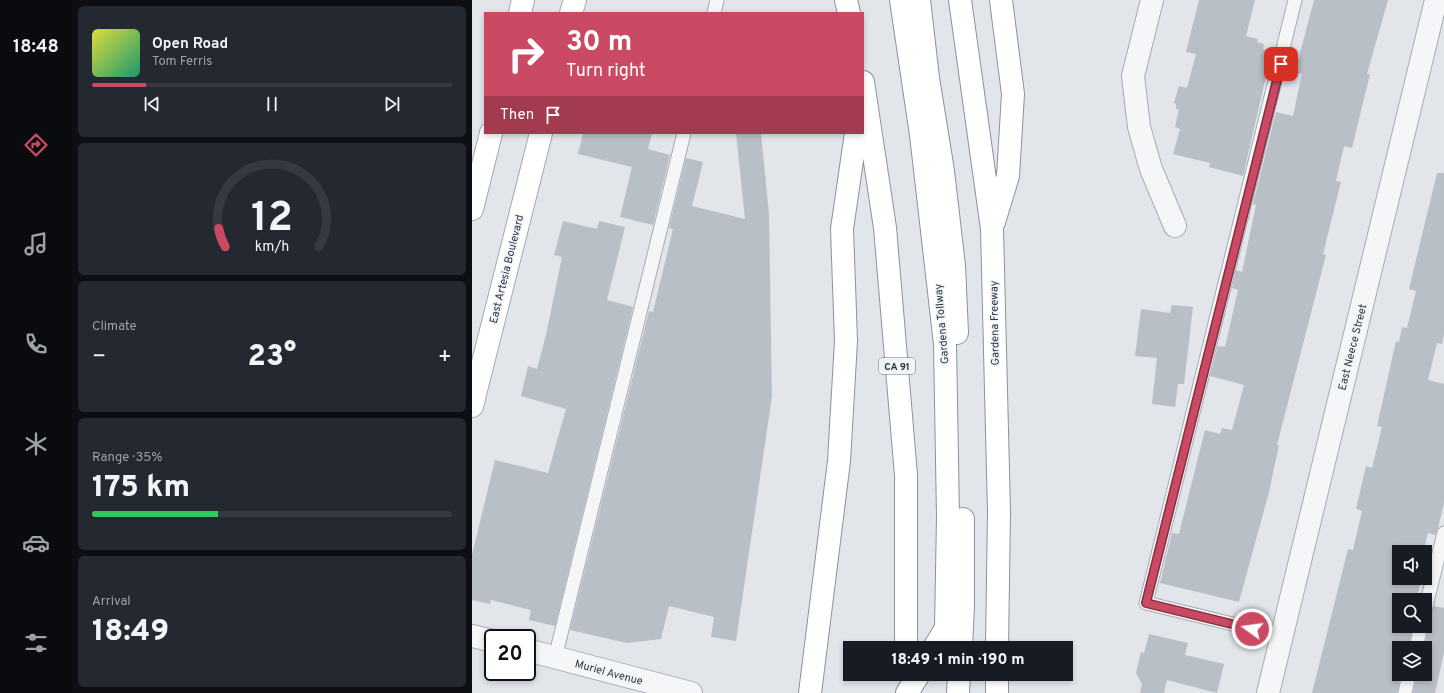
<!DOCTYPE html>
<meta charset="utf-8">
<style>
:root{--surface:#171b24;--page:#242831;--text:#f1f3f6;--muted:#9ea1a6;--line:#363941;--accent:#cb4a63}
body{margin:0;font-family:Overpass,sans-serif;background:var(--page);color:var(--text);height:100vh;display:flex;flex-direction:column;font-size:15px;white-space:nowrap}
*{box-sizing:border-box;margin:0}
p{font-size:13px;color:var(--muted)}
.icon{flex:none;width:22px;height:22px;fill:none;stroke:currentColor;stroke-width:2;stroke-linecap:round;stroke-linejoin:round}
.map{position:relative;flex:1;overflow:hidden}
.panel{display:flex;flex-direction:column;gap:6px;padding:6px;background:#0d0f14;width:400px}
.panel>*{flex:none}
.hud{position:absolute;left:12px;top:12px;width:380px;height:122px;border-radius:0px;box-shadow:0 2px 6px #0003;background:#cb4a63;color:#fff;overflow:hidden}
.buttons{position:absolute;left:920px;top:545px;display:grid;gap:8px}
.buttons a{display:grid;place-items:center;width:40px;height:40px;border-radius:0px;background:var(--surface);box-shadow:0 2px 6px #0003;font-size:20px}
.speed{position:absolute;left:12px;top:629px;display:flex;gap:8px;font-size:20px;font-weight:700;text-align:center}
.speed>*{display:grid;place-content:center;width:52px;height:52px;border-radius:50%;background:var(--surface);box-shadow:0 2px 6px #0003;line-height:1}
.speed .limit{border:2px solid #111;border-radius:6px;background:#fff;color:#111}
.pin{position:absolute;display:grid;place-items:center;width:34px;height:34px;color:#fff;margin:-17px;border-radius:8px;box-shadow:0 2px 6px #0006}
.me{position:absolute;width:44px;margin:-22px;rotate:284deg;stroke-linejoin:round;filter:drop-shadow(0 0 3px #0008)}
.turn{display:flex;align-items:center;gap:14px;height:84px;padding:0 16px;font-size:18px}
.turn .icon{width:52px;height:52px;stroke-width:2.5}
.turn b{display:block;font-size:28px;line-height:34px}
.then{display:flex;align-items:center;height:38px;padding:0 16px;background:#0003;gap:8px;font-size:15px}
.big{font-size:30px;font-weight:800;line-height:1.1}
.panel .widget{flex:1;display:flex;flex-direction:column;justify-content:center;gap:6px;min-width:0;padding:0 14px;border-radius:6px;background:var(--page)}
.panel .dial{align-items:center;gap:0}
.dial svg{height:104px;overflow:visible;fill:none;stroke:var(--line);stroke-width:7;stroke-linecap:round;text-anchor:middle}
.dial text{fill:var(--text);stroke:none}
.song{display:flex;align-items:center;gap:12px}
.cover{width:48px;height:48px;border-radius:6px;background:linear-gradient(135deg,hsl(60 70% 55%),hsl(160 70% 35%))}
.played{height:4px;border-radius:2px;background:linear-gradient(90deg,var(--accent) 15%,var(--line) 15%)}
.keys{display:flex;justify-content:space-around;direction:ltr}
.heat{display:flex;justify-content:space-between;align-items:center;font-size:22px;direction:ltr}
.charge{height:6px;border-radius:3px;background:linear-gradient(90deg,#34c759 35%,var(--line) 0)}
.trip{position:absolute;left:371px;top:641px;width:230px;height:40px;border-radius:0px;background:var(--surface);box-shadow:0 2px 6px #0003;font-weight:800;line-height:40px;text-align:center}
main{display:flex;flex:1;min-height:0}
.dock{display:flex;flex-direction:column;width:72px;justify-content:space-around;align-items:center;background:#090b0e;color:var(--muted)}
.dock .icon{width:28px;height:28px}
.dock .active{color:var(--accent)}
.dock b{font-size:18px;color:var(--text)}
.map>svg:first-child{display:block}
.building{fill:#b9bfc6}
.lines{fill:none;stroke-linecap:round;stroke-linejoin:round}
.service-casing{stroke:#a7acb4;stroke-width:15}
.minor-casing{stroke:#a7acb4;stroke-width:24}
.primary-casing{stroke:#a1aab5;stroke-width:24}
.motorway-casing{stroke:#8993a0;stroke-width:24}
.service{stroke:#f4f6f8;stroke-width:13}
.minor{stroke:#f4f6f8;stroke-width:22}
.primary{stroke:#fff;stroke-width:22}
.motorway{stroke:#fff;stroke-width:22}
.route-casing{stroke:#843040;stroke-width:10}
.route{stroke:#cb4a63;stroke-width:7}
.labels{text-anchor:middle;stroke-width:3;stroke-linejoin:round;paint-order:stroke}
.shield{fill:#f1f4f7;stroke:#666e78;stroke-width:1}
.shield-label{font-size:10px;font-weight:bold;fill:#2a3441}
.street-label{font-size:11px;fill:#2a3441;stroke:#f1f4f7}
</style>
<main>
<nav class="dock">
<b>18:48</b>
<svg class="icon active" aria-label="directions" viewBox="0 0 24 24"><path d="M12 3l9 9-9 9-9-9zM9 14v-3h6M13 9l2 2-2 2"/></svg>
<svg class="icon" aria-label="music" viewBox="0 0 24 24"><path d="M9 18V5l10-2v13"/><circle cx="6" cy="18" r="3"/><circle cx="16" cy="16" r="3"/></svg>
<svg class="icon" aria-label="phone" viewBox="0 0 24 24"><path d="M5 4h4l2 5-3 2q2 4 5 5l2-3 5 2v4C11 20 4 13 5 4z"/></svg>
<svg class="icon" aria-label="climate" viewBox="0 0 24 24"><path d="M12 3v18M4 7l16 10M4 17L20 7"/></svg>
<svg class="icon" aria-label="car" viewBox="0 0 24 24"><path d="M5 17H2v-5l4-1 3-4h7l3 4 3 1v5h-3M9 17h6M6 11h13"/><circle cx="7" cy="17" r="2"/><circle cx="17" cy="17" r="2"/></svg>
<svg class="icon" aria-label="filters" viewBox="0 0 24 24"><path d="M4 7h16M4 17h16"/><circle cx="9" cy="7" r="2"/><circle cx="15" cy="17" r="2"/></svg>
</nav>
<section class="panel">
<div class="widget">
<div class="song"><i class="cover"></i><div><b>Open Road</b><p>Tom Ferris</p></div></div>
<div class="played"></div>
<div class="keys"><svg class="icon" aria-label="previous" viewBox="0 0 24 24"><path d="M18 5L8 12l10 7zM5 5v14"/></svg><svg class="icon" aria-label="pause" viewBox="0 0 24 24"><path d="M8 5v14M16 5v14"/></svg><svg class="icon" aria-label="next" viewBox="0 0 24 24"><path d="M6 5l10 7-10 7zM19 5v14"/></svg></div>
</div>
<div class="widget dial"><svg viewBox="0 0 100 80">
<path d="M14 69A42 42 0 1 1 86 69"/>
<path d="M14 69A42 42 0 0 1 9 55" stroke="#cb4a63"/>
<text x="50" y="56" font-size="32" font-weight="700">12</text>
<text x="50" y="72" font-size="11">km/h</text>
</svg></div>
<div class="widget"><p>Climate</p>
<div class="heat"><a>−</a><b class="big">23°</b><a>+</a></div>
</div>
<div class="widget"><p>Range · 35%</p><b class="big">175 km</b><div class="charge"></div></div>
<div class="widget"><p>Arrival</p><b class="big">18:49</b></div>
</section>
<div class="map">
<svg width="972" height="693" viewBox="0 0 972 693">
<rect width="100%" height="100%" fill="#e2e5ea"/>
<path class="building" d="M 727,0 L 783,0 L 774,36 L 786,39 L 785,42 L 792,44 L 791,49 L 800,51 L 771,176 L 737,167 L 738,163 L 701,154 L 708,129 L 703,127 L 707,109 L 704,109 L 704,104 L 702,103 L 707,86 L 715,88 L 724,54 L 714,52 Z
M 842,0 L 916,0 L 895,74 L 898,74 L 880,148 L 872,146 L 864,181 L 869,182 L 851,254 L 854,255 L 805,445 L 807,445 L 797,492 L 767,602 L 688,583 L 700,533 L 707,534 L 733,430 L 748,434 L 750,428 L 760,430 L 772,385 L 738,376 L 746,346 L 753,347 L 766,290 L 760,288 L 764,270 L 770,272 L 784,205 L 781,204 L 804,112 L 821,116 L 830,74 L 823,72 Z
M 111,133 L 180,133 L 176,149 L 198,155 L 181,225 L 148,217 L 160,167 L 106,154 Z
M 264,133 L 289,133 L 297,214 L 300,396 L 264,641 L 239,637 L 242,617 L 197,606 L 189,639 L 155,643 L 98,630 L 177,311 L 181,312 L 201,229 L 197,228 L 214,158 L 231,162 L 220,206 L 273,219 Z
M 965,173 L 972,173 L 972,334 L 970,344 L 965,343 L 956,380 L 972,384 L 972,503 L 966,528 L 963,535 L 956,533 L 951,552 L 927,552 L 927,578 L 950,578 L 944,600 L 927,600 L 927,626 L 941,626 L 936,648 L 927,648 L 927,674 L 929,674 L 925,693 L 840,693 L 876,549 L 881,550 L 890,511 L 884,509 L 894,466 L 900,468 L 910,427 L 905,426 L 924,341 L 927,342 L 930,327 L 935,328 L 944,291 L 937,289 Z
M 91,221 L 125,229 L 127,221 L 153,227 L 135,300 L 161,307 L 83,626 L 57,620 L 59,610 L 19,600 L 18,604 L 0,600 L 0,555 L 23,460 L 76,473 L 94,409 L 49,396 L 56,366 L 65,369 L 74,335 L 90,257 L 82,255 Z
M 700,305 L 721,307 L 712,384 L 706,384 L 703,407 L 680,404 L 685,358 L 663,356 L 669,309 L 698,313 Z
M 962,606 L 972,608 L 972,653 L 963,693 L 941,693 L 945,674 L 953,674 L 952,648 L 957,627 L 953,618 L 959,615 Z
M 677,634 L 716,643 L 713,655 L 752,664 L 745,693 L 695,680 L 692,693 L 668,693 L 670,684 L 664,673 L 669,652 L 672,653 Z"/>
<g class="lines">
<defs>
<path id="service" d="M 242,13 L 245,0
M 953,610 L 972,533
M 810,636 L 674,603 L 823,0
M 944,648 L 949,626
M 83,658 L 212,133
M 933,693 L 937,674"/>
<path id="minor" d="M 680,0 L 661,76 L 667,127 L 679,169 L 703,226
M 0,636 L 21,641
M 55,650 L 219,693
M 796,693 L 964,0"/>
<path id="primary" d="M 48,13 L 51,0
M 99,13 L 103,0
M 0,209 L 19,133
M 0,406 L 69,133"/>
<path id="motorway" d="M 374,0 L 377,13
M 429,0 L 449,135 L 473,344 L 476,517 L 474,628 L 462,648
M 447,0 L 456,78 L 471,171 L 482,266 L 485,333
M 488,0 L 520,229 L 527,512 L 525,648
M 391,82 L 413,228 L 434,475 L 434,648
M 522,222 L 536,176 L 541,94 L 529,0
M 489,648 L 491,605 L 491,519
M 338,693 L 367,461 L 374,341 L 370,229 L 384,133
M 435,693 L 447,674
M 486,693 L 487,674
M 525,693 L 525,674"/>
</defs>
<use href="#service" class="service-casing"/>
<use href="#minor" class="minor-casing"/>
<use href="#primary" class="primary-casing"/>
<use href="#motorway" class="motorway-casing"/>
<use href="#service" class="service"/>
<use href="#minor" class="minor"/>
<use href="#primary" class="primary"/>
<use href="#motorway" class="motorway"/>
</g>
<g class="lines">
<defs>
<path id="route" d="M 780,629 L 674,603 L 809,64"/>
</defs>
<use href="#route" class="route-casing"/>
<use href="#route" class="route"/>
</g>
<g class="labels">
<rect class="shield" x="407" y="358" width="36" height="16" rx="3"/>
<g class="shield-label">
<text x="425" y="370">CA 91</text>
</g>
<g class="street-label">
<text transform="translate(34 269) rotate(-76)" y="4">East Artesia Boulevard</text>
<text transform="translate(522 323) rotate(-91)" y="4">Gardena Freeway</text>
<text transform="translate(469 324) rotate(-95)" y="4">Gardena Tollway</text>
<text transform="translate(880 347) rotate(-76)" y="4">East Neece Street</text>
<text transform="translate(137 672) rotate(15)" y="4">Muriel Avenue</text>
</g>
</g>
</svg>
<div class="buttons">
<a><svg class="icon" aria-label="sound" viewBox="0 0 24 24"><path d="M4 9h4l5-4v14l-5-4H4zM17 9q2 3 0 6"/></svg></a>
<a><svg class="icon" aria-label="search" viewBox="0 0 24 24"><circle cx="10" cy="10" r="6"/><path d="M15 15l6 6"/></svg></a>
<a><svg class="icon" aria-label="layers" viewBox="0 0 24 24"><path d="M12 4l9 5-9 5-9-5zM3 14l9 5 9-5"/></svg></a>
</div>
<div class="speed"><div class="limit">20</div></div>
<div class="pin" style="left:809px;top:64px;background:#d93025"><svg class="icon" aria-label="arrive" viewBox="0 0 24 24"><path d="M6 21V4h12l-3 4 3 4H6"/></svg></div>
<svg class="me" style="left:780px;top:629px" viewBox="-20 -20 40 40"><circle r="17" fill="#cb4a63" stroke="#fff" stroke-width="3"/><path d="M0-11L8 9 0 5-8 9z" fill="#fff"/></svg>
<div class="trip">18:49 · 1 min · 190 m</div>
<div class="hud">
<div class="turn"><svg class="icon" aria-label="right" viewBox="0 0 24 24"><path d="M7 20v-9h11M14 6l5 5-5 5"/></svg><div><b>30 m</b>Turn right</div></div>
<div class="then">Then<svg class="icon" aria-label="arrive" viewBox="0 0 24 24"><path d="M6 21V4h12l-3 4 3 4H6"/></svg></div>
</div>
</div>
</main>
